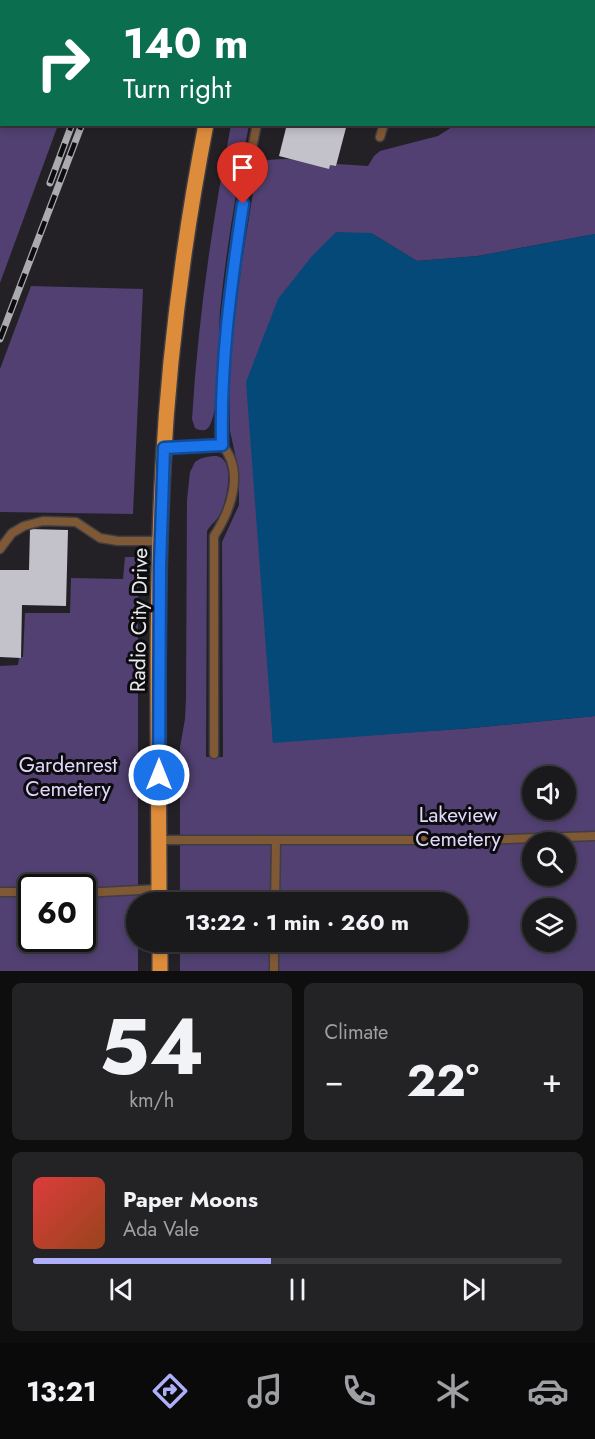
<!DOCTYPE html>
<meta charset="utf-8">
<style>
:root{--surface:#1a191c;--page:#232225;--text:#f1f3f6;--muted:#9fa0a3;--line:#38383b;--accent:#afaefa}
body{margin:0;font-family:Jost,sans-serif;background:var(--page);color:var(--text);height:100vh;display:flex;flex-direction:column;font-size:22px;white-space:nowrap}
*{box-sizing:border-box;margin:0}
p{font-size:20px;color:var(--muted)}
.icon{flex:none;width:33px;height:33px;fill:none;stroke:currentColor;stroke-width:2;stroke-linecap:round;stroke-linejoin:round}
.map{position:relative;height:971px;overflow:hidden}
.side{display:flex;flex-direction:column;gap:12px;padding:12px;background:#0e0e0f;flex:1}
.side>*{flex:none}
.guide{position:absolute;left:0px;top:0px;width:596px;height:126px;box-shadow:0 3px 9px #0003,0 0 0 2px var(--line);background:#0b6e4f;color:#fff;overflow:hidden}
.controls{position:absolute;left:522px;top:766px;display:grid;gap:12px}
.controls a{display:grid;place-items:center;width:54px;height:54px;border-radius:50%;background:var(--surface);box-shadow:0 3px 9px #0003,0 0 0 2px var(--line);font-size:30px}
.speed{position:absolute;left:18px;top:874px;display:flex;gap:12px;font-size:30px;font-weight:700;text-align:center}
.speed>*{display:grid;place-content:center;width:78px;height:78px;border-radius:50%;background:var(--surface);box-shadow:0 3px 9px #0003,0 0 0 2px var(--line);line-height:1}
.speed .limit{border:3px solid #111;border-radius:9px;background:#fff;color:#111}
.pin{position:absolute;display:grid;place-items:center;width:51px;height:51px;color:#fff;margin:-62px -26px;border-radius:50% 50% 50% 0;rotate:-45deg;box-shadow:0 0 6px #0007}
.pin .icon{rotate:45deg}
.me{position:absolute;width:66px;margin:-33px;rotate:0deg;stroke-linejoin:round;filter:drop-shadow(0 0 4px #0008)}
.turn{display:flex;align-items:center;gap:21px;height:126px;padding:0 24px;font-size:27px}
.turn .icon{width:78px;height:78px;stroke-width:2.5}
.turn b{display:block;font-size:42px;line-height:51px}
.big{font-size:45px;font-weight:700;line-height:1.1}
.side .tile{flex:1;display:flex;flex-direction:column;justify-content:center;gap:9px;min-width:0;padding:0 21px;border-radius:9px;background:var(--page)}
.side .dial{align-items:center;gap:0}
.dial b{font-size:78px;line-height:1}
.song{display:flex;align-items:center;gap:18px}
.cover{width:72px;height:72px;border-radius:9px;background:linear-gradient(135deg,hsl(0 70% 55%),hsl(20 70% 35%))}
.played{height:6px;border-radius:3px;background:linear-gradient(90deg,var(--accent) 45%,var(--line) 45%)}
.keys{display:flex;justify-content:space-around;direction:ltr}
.heat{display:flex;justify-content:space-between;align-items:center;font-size:33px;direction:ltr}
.side .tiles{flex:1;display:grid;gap:12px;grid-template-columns:1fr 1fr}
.tile:last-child{grid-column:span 2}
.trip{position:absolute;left:126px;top:892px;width:342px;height:60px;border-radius:30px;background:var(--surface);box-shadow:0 3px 9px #0003,0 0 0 2px var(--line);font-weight:700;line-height:60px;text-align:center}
.menu{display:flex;height:96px;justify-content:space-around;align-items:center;background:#0a0a0b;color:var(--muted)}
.menu .icon{width:42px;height:42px}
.menu .on{color:var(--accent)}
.menu b{font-size:27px;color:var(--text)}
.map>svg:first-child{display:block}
.green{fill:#514071;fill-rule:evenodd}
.water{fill:#054979}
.building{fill:#c3c1c9}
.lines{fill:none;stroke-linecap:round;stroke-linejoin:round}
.lane-casing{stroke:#3f3d42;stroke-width:11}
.primary-casing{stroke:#3f3d42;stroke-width:18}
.lane{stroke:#7f5835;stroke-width:8}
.primary{stroke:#dd8c3b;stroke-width:15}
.rail-casing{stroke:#abaaae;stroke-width:7}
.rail{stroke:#0c0b0e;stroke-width:4.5;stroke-dasharray:14;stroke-linecap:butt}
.route-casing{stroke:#114b97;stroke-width:15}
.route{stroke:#1a73e8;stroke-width:10}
.labels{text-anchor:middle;stroke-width:6;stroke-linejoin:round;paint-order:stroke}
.street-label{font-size:21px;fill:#eae9ed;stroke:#0c0b0e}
.park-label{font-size:21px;fill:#e3d7fd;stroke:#0c0b0e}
</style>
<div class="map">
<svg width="595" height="971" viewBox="0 0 595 971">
<rect width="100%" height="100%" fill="#232126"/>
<path class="green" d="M 0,0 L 104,0 L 2,2 L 2,124 L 58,125 L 0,283 Z
M 545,0 L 595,0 L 595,234 L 478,256 L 417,261 L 371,233 L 263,583 L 273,742 L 472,728 L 595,716 L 595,971 L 180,971 L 180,942 L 458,942 L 458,903 L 180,903 L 180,747 L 185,719 L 186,698 L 187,500 L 190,472 L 195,462 C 200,458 206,457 213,456 C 237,454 227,499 221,512 C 218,520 211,524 207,531 L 206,757 L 223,757 L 222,542 L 239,505 L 239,472 L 230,431 L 229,363 L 242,261 L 258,162 C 283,156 311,160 336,166 L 337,164 L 368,166 L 374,156 L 380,151 L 438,136 L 455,125 L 594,124 L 594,2 L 544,1 ZM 532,777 L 566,777 L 566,810 L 532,810 ZM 532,843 L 566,843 L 566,876 L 532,876 ZM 532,909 L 566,909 L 566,942 L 532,942 Z
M 231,125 L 249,125 C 237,186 226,249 220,311 C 218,338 221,404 210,425 C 207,432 200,431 195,428 L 192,419 C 198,320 212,222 231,125 Z
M 31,286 L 143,289 L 133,514 L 0,512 L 0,369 Z
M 125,557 L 138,557 L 138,971 L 0,971 L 0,666 L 18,665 L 19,658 L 23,657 L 25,613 L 70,613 L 71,578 L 123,579 ZM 32,888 L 82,888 L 82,939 L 32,939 Z"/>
<path class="water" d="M 336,232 L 371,233 L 417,261 L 478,256 L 595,234 L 595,716 L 472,728 L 273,743 L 246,382 L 278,299 L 312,256 Z"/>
<path class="building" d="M 287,124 L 347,124 L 336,166 L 330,165 L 329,169 L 279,156 Z
M 30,529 L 68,530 L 66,606 L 22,605 L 21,658 L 0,657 L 0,570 L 29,570 Z"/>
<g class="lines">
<defs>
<path id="lane" d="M 285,2 L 285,0
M 483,2 L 483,0
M 380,137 L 384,124
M 164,448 L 222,445 C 221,340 235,227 257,124
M 0,549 L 12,533 L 24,526 L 43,521 L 76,522 L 100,538 L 118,541 L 161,541
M 214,754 L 214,536 C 231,510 245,471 222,445
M 159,840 L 481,840 L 595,836
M 0,892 L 32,892
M 82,893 L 159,889
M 275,903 L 276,841
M 274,971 L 274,942"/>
<path id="primary" d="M 233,2 L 234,0
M 159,903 C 159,758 155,612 163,467 C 169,352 184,238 206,124
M 160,942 L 160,971"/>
</defs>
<use href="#lane" class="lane-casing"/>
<use href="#primary" class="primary-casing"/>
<use href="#lane" class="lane"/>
<use href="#primary" class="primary"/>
<defs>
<path id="rail" d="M 119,2 L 120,0
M 129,2 L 129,0
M 50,183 L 72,124
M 0,339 L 82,124"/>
</defs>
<use href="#rail" class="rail-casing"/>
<use href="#rail" class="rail"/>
</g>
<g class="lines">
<defs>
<path id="route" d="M 159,775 L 160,565 L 164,448 L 222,445 C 220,364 231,284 243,204"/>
</defs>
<use href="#route" class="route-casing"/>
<use href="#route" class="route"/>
</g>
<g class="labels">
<g class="street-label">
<text transform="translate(139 620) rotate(-89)" y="7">Radio City Drive</text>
</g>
<g class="park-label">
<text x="68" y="772">Gardenrest<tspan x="68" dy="24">Cemetery</tspan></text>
<text x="458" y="822">Lakeview<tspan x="458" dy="24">Cemetery</tspan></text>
</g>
</g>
</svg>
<div class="controls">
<a><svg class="icon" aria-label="sound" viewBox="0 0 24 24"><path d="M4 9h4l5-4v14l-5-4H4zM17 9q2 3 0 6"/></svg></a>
<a><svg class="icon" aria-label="search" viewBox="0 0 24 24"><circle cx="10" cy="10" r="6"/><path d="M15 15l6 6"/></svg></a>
<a><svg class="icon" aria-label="layers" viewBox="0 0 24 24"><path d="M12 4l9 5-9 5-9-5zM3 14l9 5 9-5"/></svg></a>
</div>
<div class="speed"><div class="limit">60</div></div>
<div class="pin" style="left:243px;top:204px;background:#d93025"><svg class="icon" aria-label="arrive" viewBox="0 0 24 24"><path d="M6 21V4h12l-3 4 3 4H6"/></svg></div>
<svg class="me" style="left:159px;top:775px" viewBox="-20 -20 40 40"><circle r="17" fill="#1a73e8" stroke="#fff" stroke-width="3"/><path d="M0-11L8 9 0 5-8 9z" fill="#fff"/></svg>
<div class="trip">13:22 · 1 min · 260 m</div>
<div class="guide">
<div class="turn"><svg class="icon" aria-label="right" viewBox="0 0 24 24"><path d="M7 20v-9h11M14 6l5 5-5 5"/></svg><div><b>140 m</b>Turn right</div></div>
</div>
</div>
<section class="side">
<div class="tiles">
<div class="tile dial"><b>54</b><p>km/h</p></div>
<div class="tile"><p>Climate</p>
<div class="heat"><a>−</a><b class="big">22°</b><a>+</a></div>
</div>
<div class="tile">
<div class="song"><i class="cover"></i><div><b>Paper Moons</b><p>Ada Vale</p></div></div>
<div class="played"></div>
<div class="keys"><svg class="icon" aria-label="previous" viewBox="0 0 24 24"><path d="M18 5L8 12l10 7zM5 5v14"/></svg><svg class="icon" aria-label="pause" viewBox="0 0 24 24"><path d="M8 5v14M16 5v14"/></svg><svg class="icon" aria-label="next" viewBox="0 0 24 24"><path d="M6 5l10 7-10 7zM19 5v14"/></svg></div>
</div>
</div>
</section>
<nav class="menu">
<b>13:21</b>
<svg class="icon on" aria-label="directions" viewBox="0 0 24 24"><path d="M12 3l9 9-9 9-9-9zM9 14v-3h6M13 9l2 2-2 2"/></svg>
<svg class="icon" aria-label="music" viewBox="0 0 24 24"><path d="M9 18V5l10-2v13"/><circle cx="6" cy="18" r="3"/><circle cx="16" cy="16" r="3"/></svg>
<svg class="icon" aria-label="phone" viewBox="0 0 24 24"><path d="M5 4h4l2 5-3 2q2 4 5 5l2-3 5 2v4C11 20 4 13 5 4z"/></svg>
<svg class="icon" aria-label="climate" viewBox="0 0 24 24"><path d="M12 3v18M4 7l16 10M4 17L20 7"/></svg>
<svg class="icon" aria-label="car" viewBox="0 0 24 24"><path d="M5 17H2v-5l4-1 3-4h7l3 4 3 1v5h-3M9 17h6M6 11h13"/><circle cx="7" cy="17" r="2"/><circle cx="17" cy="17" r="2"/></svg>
</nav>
